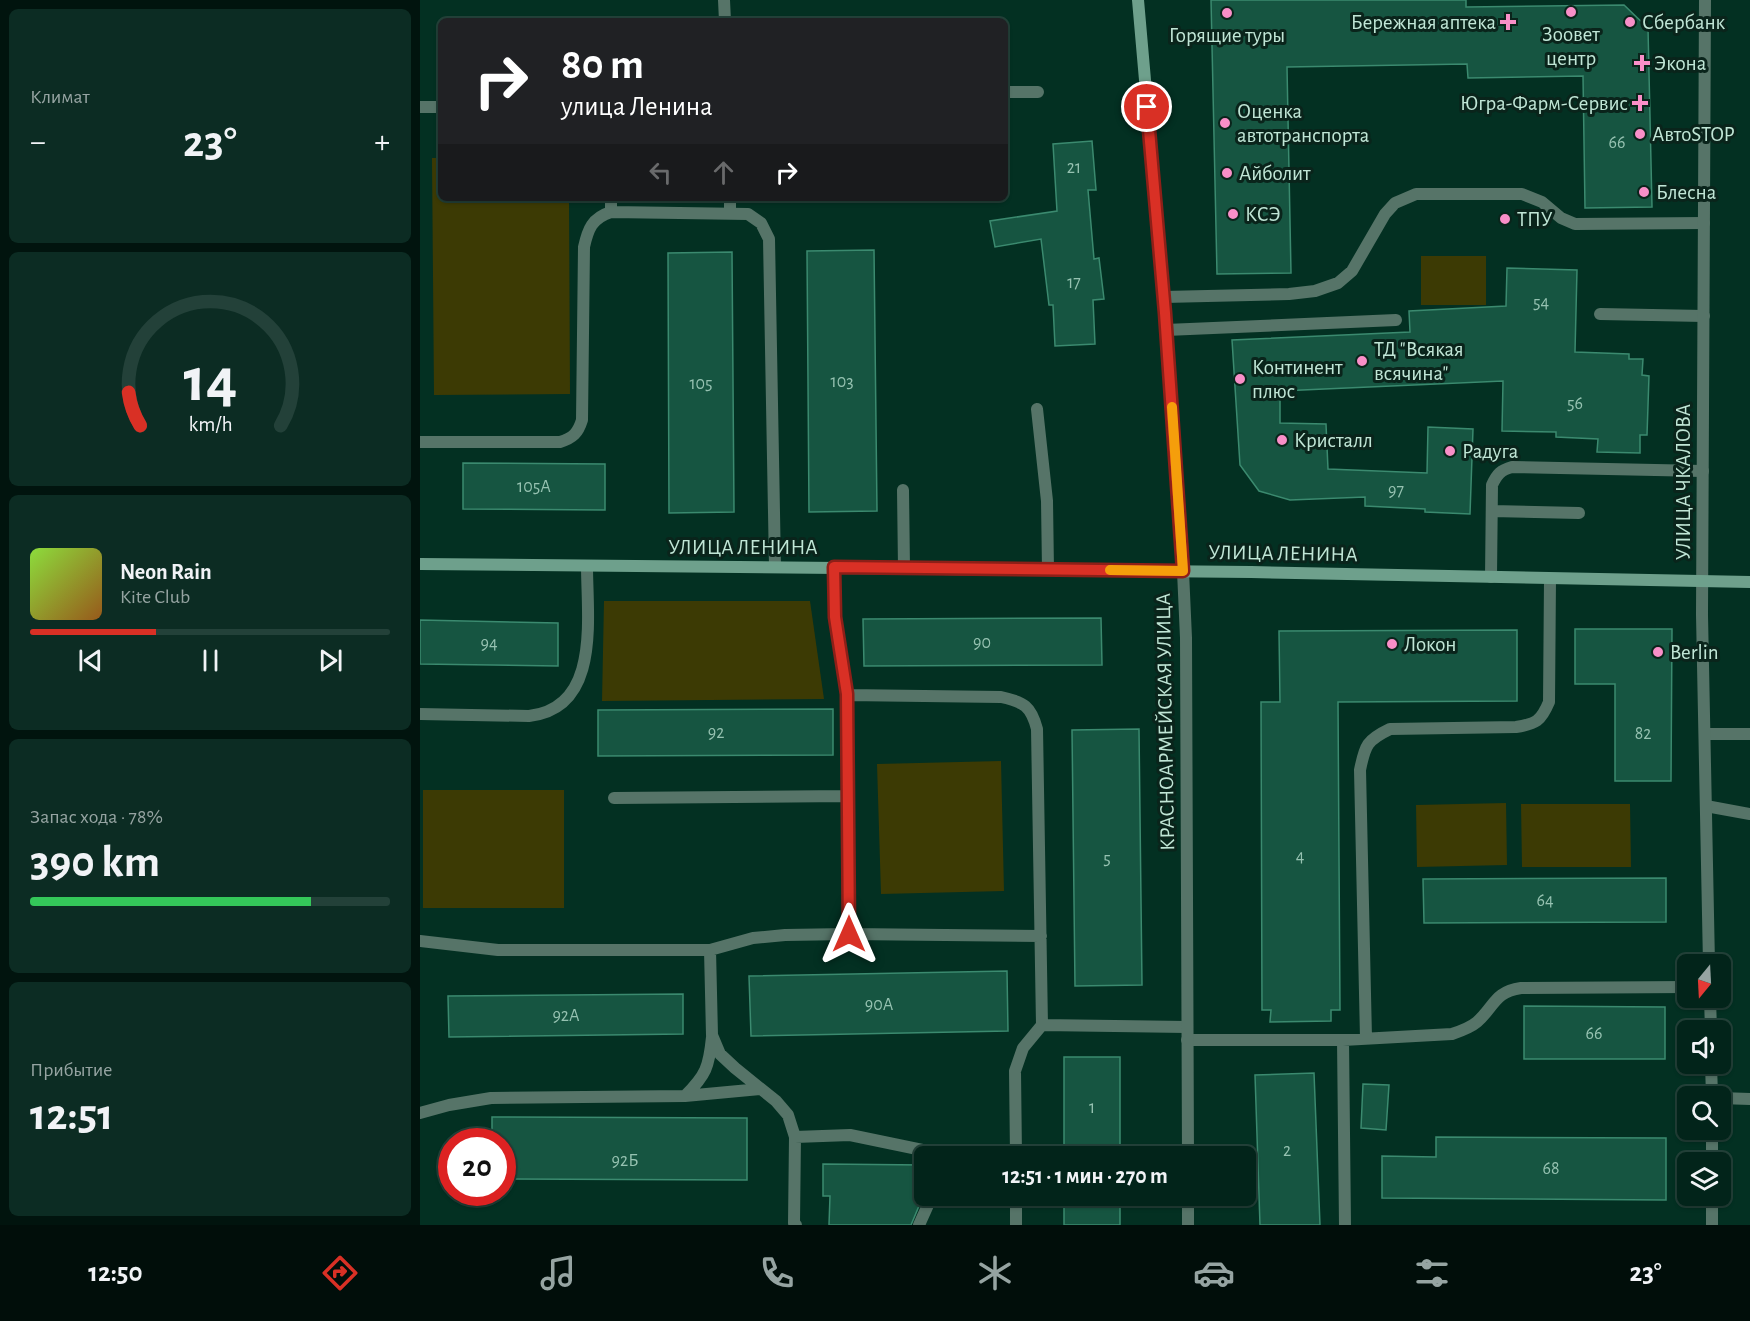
<!DOCTYPE html>
<html lang="ru">
<meta charset="utf-8">
<style>
:root{--surface:#02241a;--page:#0c2c23;--text:#f1f3f6;--muted:#96a4a2;--line:#234139;--accent:#d93025}
body{margin:0;font-family:"Alegreya Sans",sans-serif;background:var(--page);color:var(--text);height:100vh;display:flex;flex-direction:column;font-size:22px;white-space:nowrap}
*{box-sizing:border-box;margin:0}
p{font-size:20px;color:var(--muted)}
.icon{flex:none;width:33px;height:33px;fill:none;stroke:currentColor;stroke-width:2;stroke-linecap:round;stroke-linejoin:round}
.map{position:relative;flex:1;overflow:hidden}
.sheet{display:flex;flex-direction:column;gap:9px;padding:9px;background:#01140e;width:420px}
.sheet>*{flex:none}
.guide{position:absolute;left:18px;top:18px;width:570px;height:183px;border-radius:9px;box-shadow:0 2px 4px #0004,0 0 0 2px var(--line);background:#202124;color:#fff;overflow:hidden}
.needle{width:39px;rotate:198deg}
.tools{position:absolute;left:1257px;top:954px;display:grid;gap:12px}
.tools a{display:grid;place-items:center;width:54px;height:54px;border-radius:9px;background:var(--surface);box-shadow:0 2px 4px #0004,0 0 0 2px var(--line);font-size:30px}
.speed{position:absolute;left:18px;top:1128px;display:flex;gap:12px;font-size:30px;font-weight:700;text-align:center}
.speed>*{display:grid;place-content:center;width:78px;height:78px;border-radius:50%;background:var(--surface);box-shadow:0 2px 4px #0004,0 0 0 2px var(--line);line-height:1}
.speed .limit{border:9px solid #d22;background:#fff;color:#111}
.pin{position:absolute;display:grid;place-items:center;width:51px;height:51px;color:#fff;margin:-26px;border:3px solid #fff;border-radius:50%;box-shadow:0 2px 6px #0007}
.me{position:absolute;width:66px;margin:-33px;rotate:0deg;stroke-linejoin:round;filter:drop-shadow(0 0 4px #0008)}
.turn{display:flex;align-items:center;gap:21px;height:126px;padding:0 24px;font-size:27px}
.turn .icon{width:78px;height:78px;stroke-width:2.5}
.turn b{display:block;font-size:42px;line-height:51px}
.lanes{display:flex;align-items:center;height:57px;padding:0 24px;background:#0003;justify-content:center;gap:30px;direction:ltr}
.lanes .off{opacity:.35}
.big{font-size:45px;font-weight:700;line-height:1.1}
.sheet .tile{flex:1;display:flex;flex-direction:column;justify-content:center;gap:9px;min-width:0;padding:0 21px;border-radius:9px;background:var(--page)}
.sheet .dial{align-items:center;gap:0}
.dial svg{height:156px;overflow:visible;fill:none;stroke:var(--line);stroke-width:7;stroke-linecap:round;text-anchor:middle}
.dial text{fill:var(--text);stroke:none}
.song{display:flex;align-items:center;gap:18px}
.cover{width:72px;height:72px;border-radius:9px;background:linear-gradient(135deg,hsl(90 70% 55%),hsl(30 70% 35%))}
.played{height:6px;border-radius:3px;background:linear-gradient(90deg,var(--accent) 35%,var(--line) 35%)}
.keys{display:flex;justify-content:space-around;direction:ltr}
.heat{display:flex;justify-content:space-between;align-items:center;font-size:33px;direction:ltr}
.charge{height:9px;border-radius:4px;background:linear-gradient(90deg,#34c759 78%,var(--line) 0)}
.trip{position:absolute;left:494px;top:1146px;width:342px;height:60px;border-radius:9px;background:var(--surface);box-shadow:0 2px 4px #0004,0 0 0 2px var(--line);font-weight:700;line-height:60px;text-align:center}
.tabs{display:flex;height:96px;justify-content:space-around;align-items:center;background:#010e0a;color:var(--muted)}
.tabs .icon{width:42px;height:42px}
.tabs .on{color:var(--accent)}
.tabs b{font-size:27px;color:var(--text)}
main{display:flex;flex:1;min-height:0}
.map>svg:first-child{display:block}
.green{fill:#3c3a04}
.building{fill:#165541;stroke:#3b8a6f;stroke-width:1.5}
.lines{fill:none;stroke-linecap:round;stroke-linejoin:round}
.lane{stroke:#567468;stroke-width:12}
.street{stroke:#567468;stroke-width:12}
.secondary{stroke:#6ea08c;stroke-width:12}
.route-casing{stroke:#8d1f18;stroke-width:15}
.route{stroke:#d93025;stroke-width:10}
.slow{stroke:#f59e0b;stroke-width:10}
.poi-dot{fill:#f98fc8;stroke:#0a241b;stroke-width:2}
.labels{text-anchor:middle;stroke-width:6;stroke-linejoin:round;paint-order:stroke}
.number-label{font-size:18px;fill:#96c2b1}
.poi-label{font-size:21px;fill:#c0e6d6;stroke:#0a241b;text-anchor:start}
.street-label{font-size:21px;fill:#c0e6d6;stroke:#0a241b}
</style>
<main>
<section class="sheet">
<div class="tile"><p>Климат</p>
<div class="heat"><a>−</a><b class="big">23°</b><a>+</a></div>
</div>
<div class="tile dial"><svg viewBox="0 0 100 80">
<path d="M14 69A42 42 0 1 1 86 69"/>
<path d="M14 69A42 42 0 0 1 8 52" stroke="#d93025"/>
<text x="50" y="56" font-size="32" font-weight="700">14</text>
<text x="50" y="72" font-size="11">km/h</text>
</svg></div>
<div class="tile">
<div class="song"><i class="cover"></i><div><b>Neon Rain</b><p>Kite Club</p></div></div>
<div class="played"></div>
<div class="keys"><svg class="icon" aria-label="previous" viewBox="0 0 24 24"><path d="M18 5L8 12l10 7zM5 5v14"/></svg><svg class="icon" aria-label="pause" viewBox="0 0 24 24"><path d="M8 5v14M16 5v14"/></svg><svg class="icon" aria-label="next" viewBox="0 0 24 24"><path d="M6 5l10 7-10 7zM19 5v14"/></svg></div>
</div>
<div class="tile"><p>Запас хода · 78%</p><b class="big">390 km</b><div class="charge"></div></div>
<div class="tile"><p>Прибытие</p><b class="big">12:51</b></div>
</section>
<div class="map">
<svg width="1330" height="1225" viewBox="0 0 1330 1225">
<rect width="100%" height="100%" fill="#033022"/>
<path class="green" d="M 12,158 L 21,158 L 21,198 L 149,198 L 150,394 L 14,395 Z
M 1001,256 L 1066,256 L 1066,305 L 1001,305 Z
M 184,601 L 390,601 L 404,699 L 182,701 Z
M 581,761 L 584,891 L 461,894 L 457,764 Z
M 3,790 L 144,790 L 144,908 L 3,908 Z
M 1086,803 L 1087,865 L 997,867 L 996,805 Z
M 1101,804 L 1210,804 L 1211,867 L 1102,867 Z"/>
<path class="building" d="M 791,0 L 1046,0 L 1046,7 L 1204,5 L 1228,28 L 1232,207 L 1165,208 L 1163,76 L 1048,78 L 1047,64 L 867,67 L 871,273 L 797,274 Z
M 672,141 L 676,190 L 668,190 L 674,259 L 679,258 L 684,299 L 673,300 L 675,344 L 635,346 L 633,305 L 629,305 L 621,239 L 575,247 L 570,221 L 637,211 L 633,144 Z
M 454,250 L 457,511 L 389,512 L 387,251 Z
M 312,252 L 314,512 L 249,513 L 248,253 Z
M 1087,268 L 1157,270 L 1155,352 L 1209,354 L 1209,359 L 1223,359 L 1222,375 L 1229,376 L 1227,435 L 1220,435 L 1220,453 L 1177,452 L 1178,439 L 1136,437 L 1136,432 L 1082,431 L 1083,381 L 860,391 L 860,423 L 906,424 L 908,469 L 1007,473 L 1008,427 L 1053,429 L 1050,514 L 1005,512 L 1005,509 L 945,506 L 945,497 L 870,500 L 839,491 L 820,465 L 812,340 L 990,332 L 989,311 L 1086,306 Z
M 43,463 L 185,464 L 185,510 L 43,509 Z
M 681,618 L 682,665 L 444,666 L 443,619 Z
M 0,620 L 138,623 L 138,666 L 0,664 Z
M 1155,629 L 1252,629 L 1251,781 L 1195,781 L 1195,684 L 1155,684 Z
M 1097,630 L 1097,701 L 918,702 L 920,1010 L 911,1010 L 911,1021 L 850,1022 L 851,1010 L 842,1010 L 841,702 L 860,702 L 859,631 Z
M 413,709 L 413,755 L 178,756 L 178,710 Z
M 719,729 L 722,985 L 655,986 L 652,730 Z
M 1246,878 L 1246,922 L 1004,923 L 1003,879 Z
M 587,971 L 588,1031 L 331,1036 L 329,976 Z
M 263,994 L 263,1034 L 29,1037 L 28,996 Z
M 1104,1006 L 1245,1007 L 1245,1059 L 1104,1059 Z
M 644,1057 L 700,1057 L 700,1156 L 644,1156 Z
M 894,1073 L 900,1225 L 840,1225 L 835,1075 Z
M 943,1084 L 969,1085 L 966,1130 L 941,1128 Z
M 72,1117 L 327,1118 L 327,1180 L 82,1179 L 82,1142 L 72,1142 Z
M 1016,1137 L 1246,1138 L 1246,1200 L 962,1198 L 962,1156 L 1016,1157 Z
M 403,1164 L 504,1165 L 504,1194 L 491,1225 L 409,1225 L 410,1196 L 403,1196 Z
M 644,1196 L 700,1196 L 700,1225 L 644,1225 Z"/>
<g class="lines">
<path class="lane" d="M 304,0 L 305,21
M 585,92 L 618,92
M 0,107 L 21,107
M 191,198 L 191,212
M 310,198 L 310,212
M 744,297 L 869,294 L 895,291 L 918,283 L 932,271 L 965,214 L 975,203 L 996,194 L 1102,194 L 1122,202 L 1141,218 L 1155,224 L 1284,223
M 1180,314 L 1284,316
M 746,330 L 976,320
M 617,409 L 627,501 L 628,570
M 0,442 L 140,442 C 153,438 158,433 162,420 L 164,247 C 168,229 172,218 191,212 L 328,214 L 341,223 L 349,239 L 355,567
M 483,490 L 484,568
M 1072,511 L 1159,513
M 1071,577 L 1072,485 C 1077,474 1081,470 1092,467 L 1283,471
M 427,695 L 581,697 C 604,702 611,706 617,729 L 622,1025 L 603,1048 L 595,1071 L 596,1156
M 0,714 L 109,716 C 181,708 167,618 167,566
M 1285,734 L 1330,734
M 194,798 L 428,796
M 1286,806 L 1330,814
M 428,934 L 621,936
M 0,941 L 78,950 L 290,950 L 333,938 L 365,935 L 428,934 L 427,695 L 415,617 L 414,567
M 290,950 L 292,1035 L 300,1054 L 315,1068 L 356,1101 L 368,1115 L 375,1137 L 374,1223 L 376,1225
M 622,1025 L 767,1027
M 946,1038 L 940,770 C 945,745 947,740 970,729 L 1096,727 C 1116,724 1121,721 1129,702 L 1130,579
M 767,1040 L 923,1040 L 1032,1034 C 1041,1031 1050,1028 1057,1022 C 1075,1006 1074,992 1101,988 L 1268,987
M 923,1040 L 925,1225
M 265,1096 C 286,1075 289,1067 292,1037
M 1300,1098 L 1330,1099
M 0,1113 L 29,1105 L 71,1098 L 265,1096 L 340,1089
M 375,1137 L 430,1135 L 512,1152 L 596,1155
M 596,1196 L 596,1225
M 499,1225 L 512,1196"/>
<path class="street" d="M 1285,0 L 1282,615 L 1289,964
M 763,571 L 766,638 L 768,1156
M 1290,998 L 1291,1030
M 1291,1064 L 1292,1096
M 1292,1130 L 1292,1162
M 768,1196 L 768,1225
M 1292,1196 L 1292,1225"/>
<path class="secondary" d="M 718,0 L 744,297 L 763,571
M 0,564 L 831,572 L 1330,582"/>
</g>
<g class="lines">
<defs>
<path id="route" d="M 429,934 L 427,694 L 415,617 L 414,567 L 763,571 L 745,313 L 727,107"/>
</defs>
<use href="#route" class="route-casing"/>
<use href="#route" class="route"/>
<path class="slow" d="M 690,570 L 763,571 L 752,407"/>
</g>
<g class="poi-dot">
<circle cx="1151" cy="12" r="6"/>
<circle cx="807" cy="13" r="6"/>
<path d="M1085 13h6v6h6v6h-6v6h-6v-6h-6v-6h6z"/>
<circle cx="1210" cy="22" r="6"/>
<path d="M1219 54h6v6h6v6h-6v6h-6v-6h-6v-6h6z"/>
<path d="M1217 94h6v6h6v6h-6v6h-6v-6h-6v-6h6z"/>
<circle cx="805" cy="123" r="6"/>
<circle cx="1220" cy="134" r="6"/>
<circle cx="807" cy="173" r="6"/>
<circle cx="1224" cy="192" r="6"/>
<circle cx="813" cy="214" r="6"/>
<circle cx="1085" cy="219" r="6"/>
<circle cx="942" cy="361" r="6"/>
<circle cx="820" cy="379" r="6"/>
<circle cx="862" cy="440" r="6"/>
<circle cx="1030" cy="451" r="6"/>
<circle cx="972" cy="644" r="6"/>
<circle cx="1238" cy="652" r="6"/>
</g>
<g class="labels">
<g class="number-label">
<text x="1197" y="148">66</text>
<text x="654" y="173">21</text>
<text x="654" y="288">17</text>
<text x="1121" y="308">54</text>
<text x="422" y="387">103</text>
<text x="281" y="389">105</text>
<text x="1155" y="409">56</text>
<text x="114" y="492">105А</text>
<text x="976" y="496">97</text>
<text x="562" y="648">90</text>
<text x="69" y="649">94</text>
<text x="296" y="738">92</text>
<text x="1223" y="739">82</text>
<text x="880" y="862">4</text>
<text x="687" y="864">5</text>
<text x="1125" y="906">64</text>
<text x="459" y="1010">90А</text>
<text x="146" y="1021">92А</text>
<text x="1174" y="1039">66</text>
<text x="672" y="1113">1</text>
<text x="867" y="1156">2</text>
<text x="205" y="1166">92Б</text>
<text x="1131" y="1174">68</text>
</g>
<g class="poi-label">
<text x="1076" y="29" text-anchor="end">Бережная аптека</text>
<text x="1222" y="29">Сбербанк</text>
<text x="1151" y="41" text-anchor="middle">Зоовет<tspan x="1151" dy="24">центр</tspan></text>
<text x="807" y="42" text-anchor="middle">Горящие туры</text>
<text x="1234" y="70">Экона</text>
<text x="1208" y="110" text-anchor="end">Югра-Фарм-Сервис</text>
<text x="817" y="118">Оценка<tspan x="817" dy="24">автотранспорта</tspan></text>
<text x="1232" y="141">АвтоSTOP</text>
<text x="819" y="180">Айболит</text>
<text x="1236" y="199">Блесна</text>
<text x="825" y="221">КСЭ</text>
<text x="1097" y="226">ТПУ</text>
<text x="954" y="356">ТД "Всякая<tspan x="954" dy="24">всячина"</tspan></text>
<text x="832" y="374">Континент<tspan x="832" dy="24">плюс</tspan></text>
<text x="874" y="447">Кристалл</text>
<text x="1042" y="458">Радуга</text>
<text x="984" y="651">Локон</text>
<text x="1250" y="659">Berlin</text>
</g>
<g class="street-label">
<text transform="translate(1263 482) rotate(-90)" y="7">УЛИЦА ЧКАЛОВА</text>
<text x="323" y="554">УЛИЦА ЛЕНИНА</text>
<text transform="translate(863 553) rotate(1)" y="7">УЛИЦА ЛЕНИНА</text>
<text transform="translate(745 722) rotate(-91)" y="7">КРАСНОАРМЕЙСКАЯ УЛИЦА</text>
</g>
</g>
</svg>
<div class="tools">
<a><svg class="needle" viewBox="-14 -14 28 28"><path d="M0-13l5 13h-10z" fill="#e53935"/><path d="M0 13l5-13h-10z" fill="#96a4a2"/></svg></a>
<a><svg class="icon" aria-label="sound" viewBox="0 0 24 24"><path d="M4 9h4l5-4v14l-5-4H4zM17 9q2 3 0 6"/></svg></a>
<a><svg class="icon" aria-label="search" viewBox="0 0 24 24"><circle cx="10" cy="10" r="6"/><path d="M15 15l6 6"/></svg></a>
<a><svg class="icon" aria-label="layers" viewBox="0 0 24 24"><path d="M12 4l9 5-9 5-9-5zM3 14l9 5 9-5"/></svg></a>
</div>
<div class="speed"><div class="limit">20</div></div>
<div class="pin" style="left:727px;top:107px;background:#d93025"><svg class="icon" aria-label="arrive" viewBox="0 0 24 24"><path d="M6 21V4h12l-3 4 3 4H6"/></svg></div>
<svg class="me" style="left:429px;top:934px" viewBox="-20 -20 40 40"><path d="M0-17L14 15 0 8-14 15z" fill="#d93025" stroke="#fff" stroke-width="4"/></svg>
<div class="trip">12:51 · 1 мин · 270 m</div>
<div class="guide">
<div class="turn"><svg class="icon" aria-label="right" viewBox="0 0 24 24"><path d="M7 20v-9h11M14 6l5 5-5 5"/></svg><div><b>80 m</b>улица Ленина</div></div>
<div class="lanes"><svg class="icon off" aria-label="left" viewBox="0 0 24 24"><path d="M17 20v-9H6M10 6l-5 5 5 5"/></svg><svg class="icon off" aria-label="ahead" viewBox="0 0 24 24"><path d="M12 20V5M6 11l6-6 6 6"/></svg><svg class="icon" aria-label="right" viewBox="0 0 24 24"><path d="M7 20v-9h11M14 6l5 5-5 5"/></svg></div>
</div>
</div>
</main>
<nav class="tabs">
<b>12:50</b>
<svg class="icon on" aria-label="directions" viewBox="0 0 24 24"><path d="M12 3l9 9-9 9-9-9zM9 14v-3h6M13 9l2 2-2 2"/></svg>
<svg class="icon" aria-label="music" viewBox="0 0 24 24"><path d="M9 18V5l10-2v13"/><circle cx="6" cy="18" r="3"/><circle cx="16" cy="16" r="3"/></svg>
<svg class="icon" aria-label="phone" viewBox="0 0 24 24"><path d="M5 4h4l2 5-3 2q2 4 5 5l2-3 5 2v4C11 20 4 13 5 4z"/></svg>
<svg class="icon" aria-label="climate" viewBox="0 0 24 24"><path d="M12 3v18M4 7l16 10M4 17L20 7"/></svg>
<svg class="icon" aria-label="car" viewBox="0 0 24 24"><path d="M5 17H2v-5l4-1 3-4h7l3 4 3 1v5h-3M9 17h6M6 11h13"/><circle cx="7" cy="17" r="2"/><circle cx="17" cy="17" r="2"/></svg>
<svg class="icon" aria-label="filters" viewBox="0 0 24 24"><path d="M4 7h16M4 17h16"/><circle cx="9" cy="7" r="2"/><circle cx="15" cy="17" r="2"/></svg>
<b>23°</b>
</nav>
